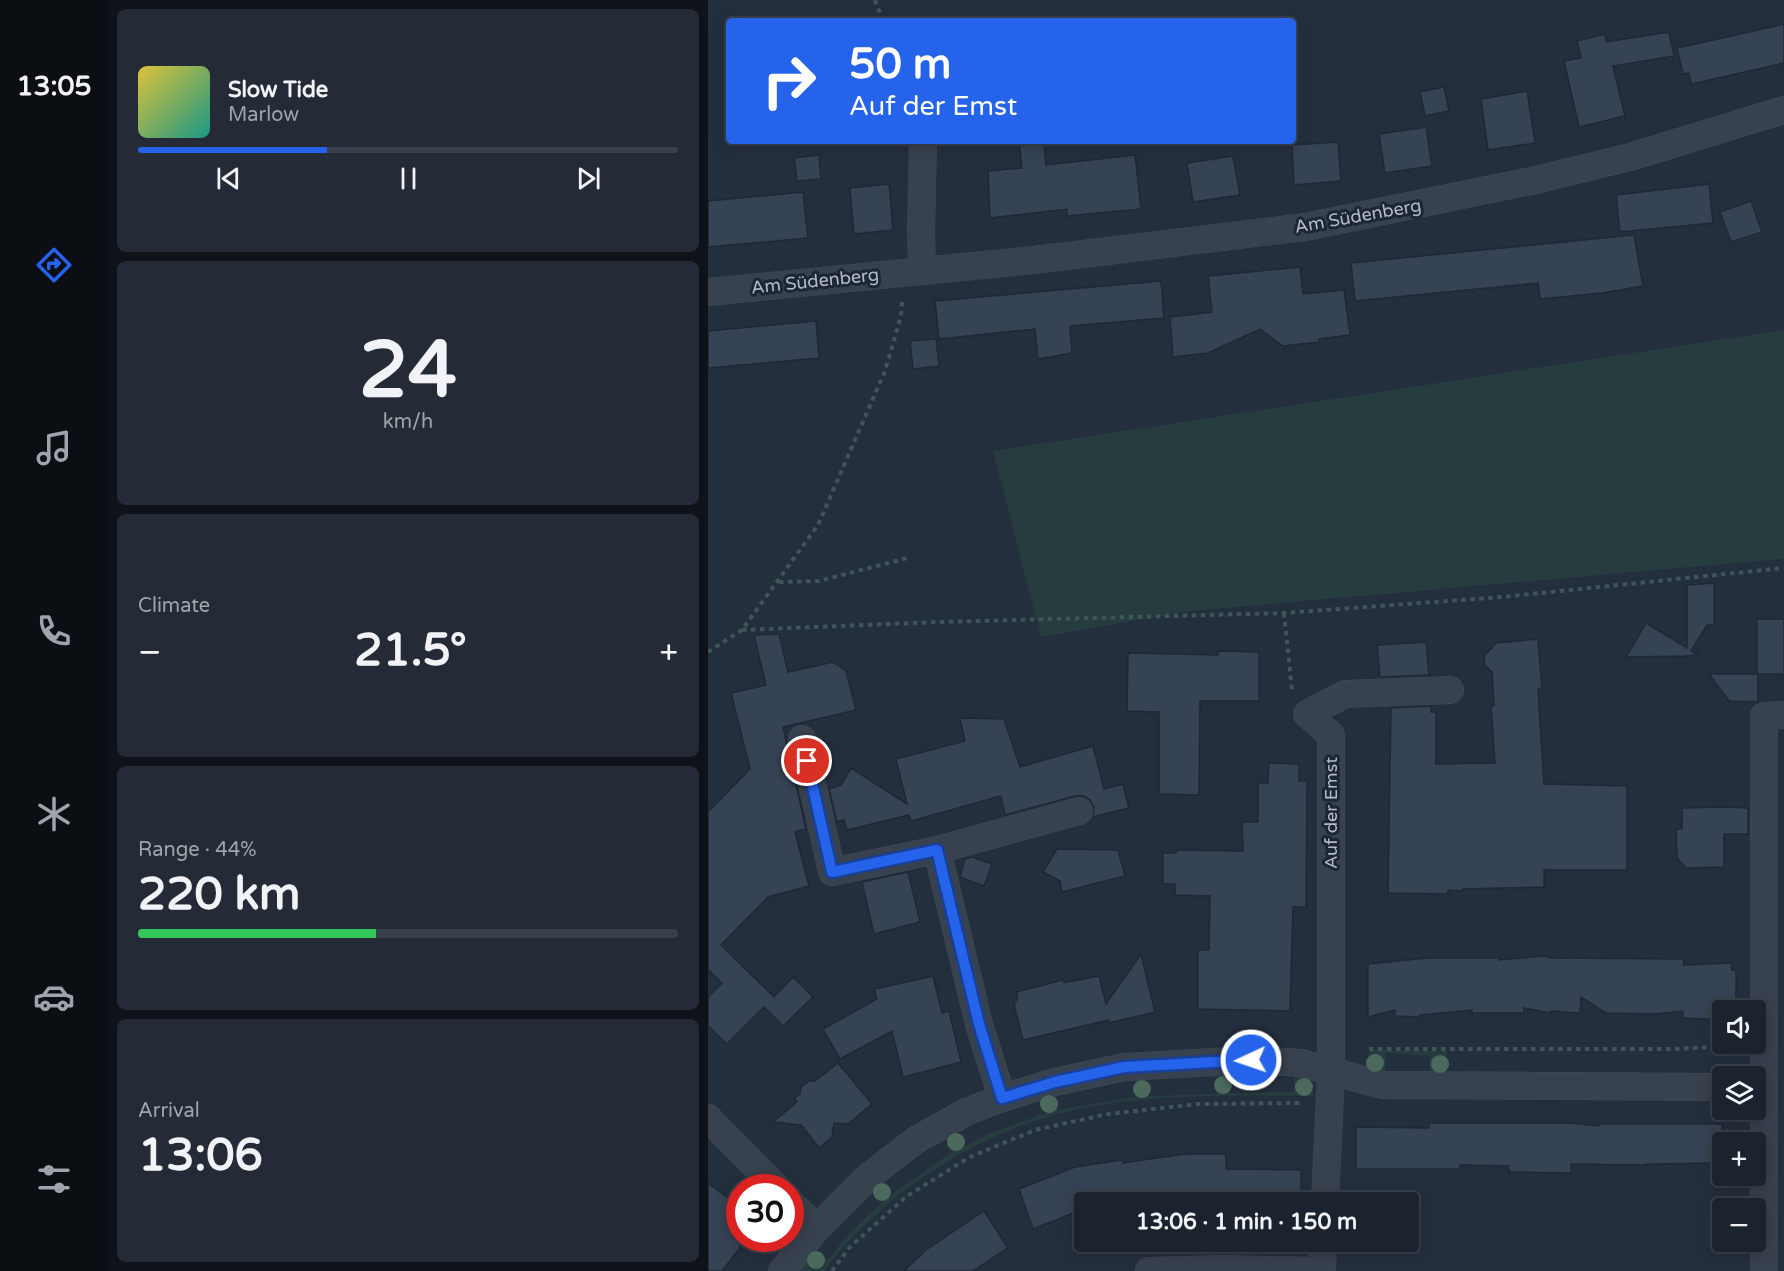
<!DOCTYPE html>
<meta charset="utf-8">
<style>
:root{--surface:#1b232e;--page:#242b36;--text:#f1f3f6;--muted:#a0a4aa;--line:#39404a;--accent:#2563eb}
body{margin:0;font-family:"Varela Round",sans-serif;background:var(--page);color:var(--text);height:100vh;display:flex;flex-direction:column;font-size:22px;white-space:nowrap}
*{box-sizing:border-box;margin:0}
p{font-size:20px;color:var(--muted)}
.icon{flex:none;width:33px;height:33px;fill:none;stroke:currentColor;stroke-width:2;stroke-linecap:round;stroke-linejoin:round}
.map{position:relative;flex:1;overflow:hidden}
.details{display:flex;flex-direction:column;gap:9px;padding:9px;background:#0f1319;width:600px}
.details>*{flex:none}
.guide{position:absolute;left:18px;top:18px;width:570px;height:126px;border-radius:6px;box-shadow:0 3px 15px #0003,0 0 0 2px var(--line);background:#2563eb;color:#fff;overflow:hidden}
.fabs{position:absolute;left:1004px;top:1000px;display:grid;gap:12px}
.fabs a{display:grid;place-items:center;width:54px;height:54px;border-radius:6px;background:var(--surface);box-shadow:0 3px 15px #0003,0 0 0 2px var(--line);font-size:30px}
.speed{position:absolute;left:18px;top:1174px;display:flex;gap:12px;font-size:30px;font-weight:700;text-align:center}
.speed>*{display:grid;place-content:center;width:78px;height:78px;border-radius:50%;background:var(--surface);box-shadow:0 3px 15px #0003,0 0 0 2px var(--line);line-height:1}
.speed .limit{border:9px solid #d22;background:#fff;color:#111}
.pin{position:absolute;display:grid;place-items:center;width:51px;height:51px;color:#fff;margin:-26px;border:3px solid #fff;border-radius:50%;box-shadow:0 2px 6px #0007}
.me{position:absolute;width:66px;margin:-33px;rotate:267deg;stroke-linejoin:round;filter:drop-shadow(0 0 4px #0008)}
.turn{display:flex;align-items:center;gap:21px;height:126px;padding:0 24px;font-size:27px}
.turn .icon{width:78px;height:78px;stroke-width:2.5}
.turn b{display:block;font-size:42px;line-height:51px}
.big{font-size:45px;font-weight:800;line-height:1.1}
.details .widget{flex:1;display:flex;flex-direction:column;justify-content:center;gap:9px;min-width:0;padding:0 21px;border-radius:9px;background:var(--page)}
.details .dial{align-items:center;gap:0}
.dial b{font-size:78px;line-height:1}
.song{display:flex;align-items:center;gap:18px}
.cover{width:72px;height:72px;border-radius:9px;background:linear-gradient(135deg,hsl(50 70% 55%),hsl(170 70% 35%))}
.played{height:6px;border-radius:3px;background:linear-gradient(90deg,var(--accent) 35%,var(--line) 35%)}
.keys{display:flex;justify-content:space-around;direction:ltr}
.heat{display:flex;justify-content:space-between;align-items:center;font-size:33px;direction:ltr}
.charge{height:9px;border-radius:4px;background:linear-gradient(90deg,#34c759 44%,var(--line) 0)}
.trip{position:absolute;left:366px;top:1192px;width:345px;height:60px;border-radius:6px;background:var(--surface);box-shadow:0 3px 15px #0003,0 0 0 2px var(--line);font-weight:800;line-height:60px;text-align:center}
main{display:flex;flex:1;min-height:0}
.tabs{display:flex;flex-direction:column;width:108px;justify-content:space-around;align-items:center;background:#0b0e12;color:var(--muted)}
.tabs .icon{width:42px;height:42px}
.tabs .current{color:var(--accent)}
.tabs b{font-size:27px;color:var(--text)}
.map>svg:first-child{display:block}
.green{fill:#263c3f}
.building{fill:#364354;stroke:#1f2835;stroke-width:1.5}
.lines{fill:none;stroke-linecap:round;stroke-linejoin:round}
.street-casing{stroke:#414a57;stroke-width:28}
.path{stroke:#3f5557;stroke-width:4;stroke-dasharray:4.5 4.5;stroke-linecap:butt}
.street{stroke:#38414e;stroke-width:27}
.tree{fill:#4b6a5d}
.route-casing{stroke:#184099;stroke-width:15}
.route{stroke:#2563eb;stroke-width:10}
.labels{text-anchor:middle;stroke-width:6;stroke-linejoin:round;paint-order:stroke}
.street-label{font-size:18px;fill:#b4bcc9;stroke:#1d2633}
</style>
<main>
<nav class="tabs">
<b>13:05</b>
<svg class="icon current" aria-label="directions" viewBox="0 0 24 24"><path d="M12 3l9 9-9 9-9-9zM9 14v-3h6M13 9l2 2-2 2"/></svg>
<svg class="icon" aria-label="music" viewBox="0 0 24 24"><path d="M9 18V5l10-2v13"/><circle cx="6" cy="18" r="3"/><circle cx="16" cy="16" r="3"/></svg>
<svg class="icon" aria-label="phone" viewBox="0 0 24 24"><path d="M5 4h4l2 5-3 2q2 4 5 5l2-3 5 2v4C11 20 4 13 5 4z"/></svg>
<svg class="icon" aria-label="climate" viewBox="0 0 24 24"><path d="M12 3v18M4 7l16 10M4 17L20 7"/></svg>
<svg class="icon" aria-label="car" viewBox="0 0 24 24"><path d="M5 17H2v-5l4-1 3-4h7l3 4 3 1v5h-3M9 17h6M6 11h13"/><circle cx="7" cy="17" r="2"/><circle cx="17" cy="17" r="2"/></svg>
<svg class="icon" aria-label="filters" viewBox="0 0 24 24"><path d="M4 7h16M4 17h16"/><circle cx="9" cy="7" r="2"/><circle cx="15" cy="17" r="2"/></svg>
</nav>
<section class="details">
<div class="widget">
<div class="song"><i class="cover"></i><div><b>Slow Tide</b><p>Marlow</p></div></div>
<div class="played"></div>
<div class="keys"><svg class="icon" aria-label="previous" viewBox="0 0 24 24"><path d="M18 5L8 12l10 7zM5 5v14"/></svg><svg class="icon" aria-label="pause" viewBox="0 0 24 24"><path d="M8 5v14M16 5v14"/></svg><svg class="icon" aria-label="next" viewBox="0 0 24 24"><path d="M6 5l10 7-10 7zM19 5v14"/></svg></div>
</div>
<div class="widget dial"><b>24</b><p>km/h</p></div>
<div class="widget"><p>Climate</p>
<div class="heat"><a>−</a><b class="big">21.5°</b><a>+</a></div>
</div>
<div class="widget"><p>Range · 44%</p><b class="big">220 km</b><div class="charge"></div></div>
<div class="widget"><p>Arrival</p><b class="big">13:06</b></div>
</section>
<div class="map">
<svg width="1076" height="1271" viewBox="0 0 1076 1271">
<rect width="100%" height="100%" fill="#242f3e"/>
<path class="green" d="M 1076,330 L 1076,559 L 483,611 L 333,637 L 285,451 Z
M 661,1050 L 739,1051 L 739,1074 L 722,1074 L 722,1056 L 678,1053 L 677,1072 L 660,1068 Z
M 586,1074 C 600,1075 603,1083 606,1096 C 528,1096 438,1093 362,1111 C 264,1135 177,1192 116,1271 L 95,1271 L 89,1266 L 104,1248 L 120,1260 L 137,1238 L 175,1201 L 163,1187 L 172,1180 L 183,1195 L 245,1151 L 237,1136 L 248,1132 L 256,1147 L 282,1133 L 338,1113 L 334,1096 L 344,1092 L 350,1110 L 428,1097 L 427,1078 L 438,1077 L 439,1096 L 509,1094 L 509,1075 L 519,1075 L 520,1093 L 586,1092 Z"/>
<path class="building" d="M 1076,24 L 1076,63 L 983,84 L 981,73 L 975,74 L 969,48 Z
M 961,32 L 966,56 L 905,66 L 917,116 L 871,127 L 856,61 L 873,58 L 869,41 L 897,34 L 898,42 Z
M 736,87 L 741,111 L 717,116 L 712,92 Z
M 819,91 L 827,143 L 780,150 L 773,99 Z
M 718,127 L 724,166 L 677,173 L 671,134 Z
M 311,141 L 336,141 L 338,165 L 427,155 L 433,209 L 359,216 L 359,209 L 282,218 L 280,171 L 314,168 Z
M 630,142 L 633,181 L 586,185 L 584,145 Z
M 111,155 L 113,179 L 89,181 L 86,158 Z
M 525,156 L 532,195 L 485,202 L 479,163 Z
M 181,184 L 185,230 L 146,234 L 142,188 Z
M 1001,184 L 1005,223 L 912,232 L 908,195 Z
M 95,192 L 100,238 L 0,247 L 0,201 Z
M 1043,201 L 1054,232 L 1023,242 L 1012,212 Z
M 926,235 L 935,286 L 894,293 L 832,299 L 830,283 L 647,301 L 643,263 Z
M 592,267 L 595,294 L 636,290 L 642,335 L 611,339 L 611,342 L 575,346 L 552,329 L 500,353 L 465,357 L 462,317 L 504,312 L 500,276 Z
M 453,281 L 456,318 L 362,326 L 364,353 L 330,359 L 327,329 L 231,339 L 227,301 Z
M 108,321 L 111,358 L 0,368 L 0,331 Z
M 228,339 L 231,366 L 205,369 L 202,341 Z
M 1006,583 L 1006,625 L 999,625 L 983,651 L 990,655 L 980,656 L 979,658 L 979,656 L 918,657 L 938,623 L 979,648 L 979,585 Z
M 1049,619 L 1076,619 L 1076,674 L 1050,674 L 1050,702 L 1021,701 L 1001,674 L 1049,674 Z
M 71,634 L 80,672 L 125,662 L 138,671 L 148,710 L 75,727 L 98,829 L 87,832 L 101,886 L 60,897 L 13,945 L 66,997 L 85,977 L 105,997 L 75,1026 L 56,1007 L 19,1044 L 0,1026 L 0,997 L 14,983 L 0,969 L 0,812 L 42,769 L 23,693 L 58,685 L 46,635 Z
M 830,639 L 834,688 L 830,689 L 836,784 L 919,786 L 919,870 L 836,870 L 836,887 L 755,889 L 755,891 L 740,890 L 740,894 L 680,893 L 683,708 L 723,706 L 723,712 L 728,712 L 728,764 L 787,763 L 783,706 L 786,706 L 784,672 L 777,665 L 776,656 L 788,643 Z
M 718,642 L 721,675 L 672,677 L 669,645 Z
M 510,651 L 551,652 L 551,701 L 492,701 L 491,795 L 451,794 L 451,712 L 419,711 L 420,653 L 510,655 Z
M 252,718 L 296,719 L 312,767 L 385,746 L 396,789 L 415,784 L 421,808 L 385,817 L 386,807 L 382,800 L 376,796 L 367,796 L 297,815 L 293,796 L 203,821 L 201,815 L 139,830 L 136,820 L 129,822 L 121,789 L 133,785 L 143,768 L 199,804 L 188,759 L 257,741 Z
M 561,763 L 591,764 L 591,781 L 599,781 L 598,907 L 585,907 L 582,1011 L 490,1009 L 490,950 L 501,950 L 502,896 L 467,895 L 467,884 L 455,884 L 455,853 L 468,853 L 468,850 L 535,851 L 534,822 L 550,822 L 550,783 L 560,783 Z
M 1015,807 L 1040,808 L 1040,834 L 1016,834 L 1016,867 L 978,868 L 969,858 L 968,829 L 974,829 L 974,808 Z
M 349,849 L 410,850 L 417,876 L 354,892 L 352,881 L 335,872 Z
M 264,857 L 284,864 L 276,886 L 252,877 L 257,859 Z
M 200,872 L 212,922 L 166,934 L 154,882 Z
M 433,954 L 447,1012 L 401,1023 L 401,1020 L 315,1040 L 306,1004 L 310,998 L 308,992 L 355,980 L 356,983 L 391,976 L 398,1004 Z
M 834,956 L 845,958 L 975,959 L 976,965 L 1023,963 L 1024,970 L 1028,970 L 1028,1011 L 1014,1011 L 1014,1017 L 1012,1020 L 975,1018 L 975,1011 L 946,1014 L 898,1013 L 873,997 L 872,1013 L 843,1011 L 843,1013 L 816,1008 L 816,1013 L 764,1013 L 764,1010 L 712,1015 L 712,1017 L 687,1016 L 687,1010 L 660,1017 L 660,964 L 719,958 L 791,958 L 791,960 Z
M 225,976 L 234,1013 L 241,1011 L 253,1062 L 195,1077 L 184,1031 L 132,1059 L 115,1029 L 169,999 L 166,989 Z
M 130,1063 L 164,1104 L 140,1124 L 126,1123 L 124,1137 L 111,1148 L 93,1125 L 65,1122 L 89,1102 L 86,1098 L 92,1094 L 93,1087 L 101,1081 L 107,1081 Z
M 721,1123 L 861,1123 L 891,1126 L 891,1124 L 1014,1124 L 1014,1163 L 939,1164 L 939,1165 L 863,1164 L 863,1173 L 801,1172 L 801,1166 L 752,1165 L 752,1169 L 648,1169 L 648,1127 L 721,1128 Z
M 477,1154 L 518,1154 L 518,1169 L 593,1170 L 593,1203 L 376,1203 L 376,1209 L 325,1229 L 311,1189 L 367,1167 L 414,1160 L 415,1163 Z
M 0,1183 L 32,1207 L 32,1248 L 14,1271 L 0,1271 Z
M 276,1211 L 300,1248 L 265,1271 L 196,1271 L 218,1250 Z"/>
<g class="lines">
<defs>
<path id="street" d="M 214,271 L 213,232 L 215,141
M 0,292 L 326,260 L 597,227 L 828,180 L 922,157 L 1076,110
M 94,739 L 124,872 L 229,850
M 294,1098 L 271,1024 L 229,850 L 371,811
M 0,1118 L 69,1188
M 82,1202 L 109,1228
M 617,1203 L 623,1071 L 623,735 L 599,714 L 637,694 L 742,690
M 74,1271 L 109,1228 L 161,1176 L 208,1140 L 258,1112 L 294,1098 L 347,1082 L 416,1067 L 543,1060 L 593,1063 L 674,1085 L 1008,1087 L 1014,1085
M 441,1271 L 515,1269 L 607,1271
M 614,1271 L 615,1242
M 1056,1271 L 1056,716 L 1076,715"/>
</defs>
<use href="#street" class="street-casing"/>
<path class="path" d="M 167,0 L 175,21
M 71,582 L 111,581 L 203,557
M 576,613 L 584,690
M 34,630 L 230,622 L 576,613 L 794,597 L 1076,568
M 0,652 L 34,630 L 110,525 L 177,371 L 193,316 L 194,300
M 661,1049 L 966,1049 L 1028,1046
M 124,1271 L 142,1247 L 199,1196 L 262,1157 L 327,1130 L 400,1114 L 489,1104 L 594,1103"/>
<use href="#street" class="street"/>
</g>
<g class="tree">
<circle cx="667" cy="1063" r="9"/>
<circle cx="732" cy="1064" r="9"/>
<circle cx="515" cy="1085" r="9"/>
<circle cx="596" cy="1087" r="9"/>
<circle cx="434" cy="1089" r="9"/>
<circle cx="341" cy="1104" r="9"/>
<circle cx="248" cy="1142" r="9"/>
<circle cx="174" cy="1192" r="9"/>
<circle cx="108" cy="1260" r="9"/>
</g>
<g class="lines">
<defs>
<path id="route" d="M 99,761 L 124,872 L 229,850 L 271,1024 L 294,1098 L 347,1082 L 416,1067 L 543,1060"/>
</defs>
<use href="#route" class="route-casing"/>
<use href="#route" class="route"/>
</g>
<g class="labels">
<g class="street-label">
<text transform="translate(650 216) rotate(-10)" y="6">Am Südenberg</text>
<text transform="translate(107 281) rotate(-6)" y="6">Am Südenberg</text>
<text transform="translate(623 813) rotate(-90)" y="6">Auf der Emst</text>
</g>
</g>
</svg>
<div class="fabs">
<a><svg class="icon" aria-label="sound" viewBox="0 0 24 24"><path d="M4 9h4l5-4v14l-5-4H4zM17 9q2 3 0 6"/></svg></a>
<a><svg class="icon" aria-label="layers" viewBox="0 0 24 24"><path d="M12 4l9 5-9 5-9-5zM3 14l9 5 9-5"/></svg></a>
<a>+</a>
<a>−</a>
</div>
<div class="speed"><div class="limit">30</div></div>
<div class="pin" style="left:99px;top:761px;background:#d93025"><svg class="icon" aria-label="arrive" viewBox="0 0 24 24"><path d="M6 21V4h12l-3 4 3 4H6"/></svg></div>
<svg class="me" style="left:543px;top:1060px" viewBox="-20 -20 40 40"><circle r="17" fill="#2563eb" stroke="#fff" stroke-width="3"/><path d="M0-11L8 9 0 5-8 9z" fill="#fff"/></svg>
<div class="trip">13:06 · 1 min · 150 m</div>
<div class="guide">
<div class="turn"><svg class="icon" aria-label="right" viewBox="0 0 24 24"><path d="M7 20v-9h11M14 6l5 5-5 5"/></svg><div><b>50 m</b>Auf der Emst</div></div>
</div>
</div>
</main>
